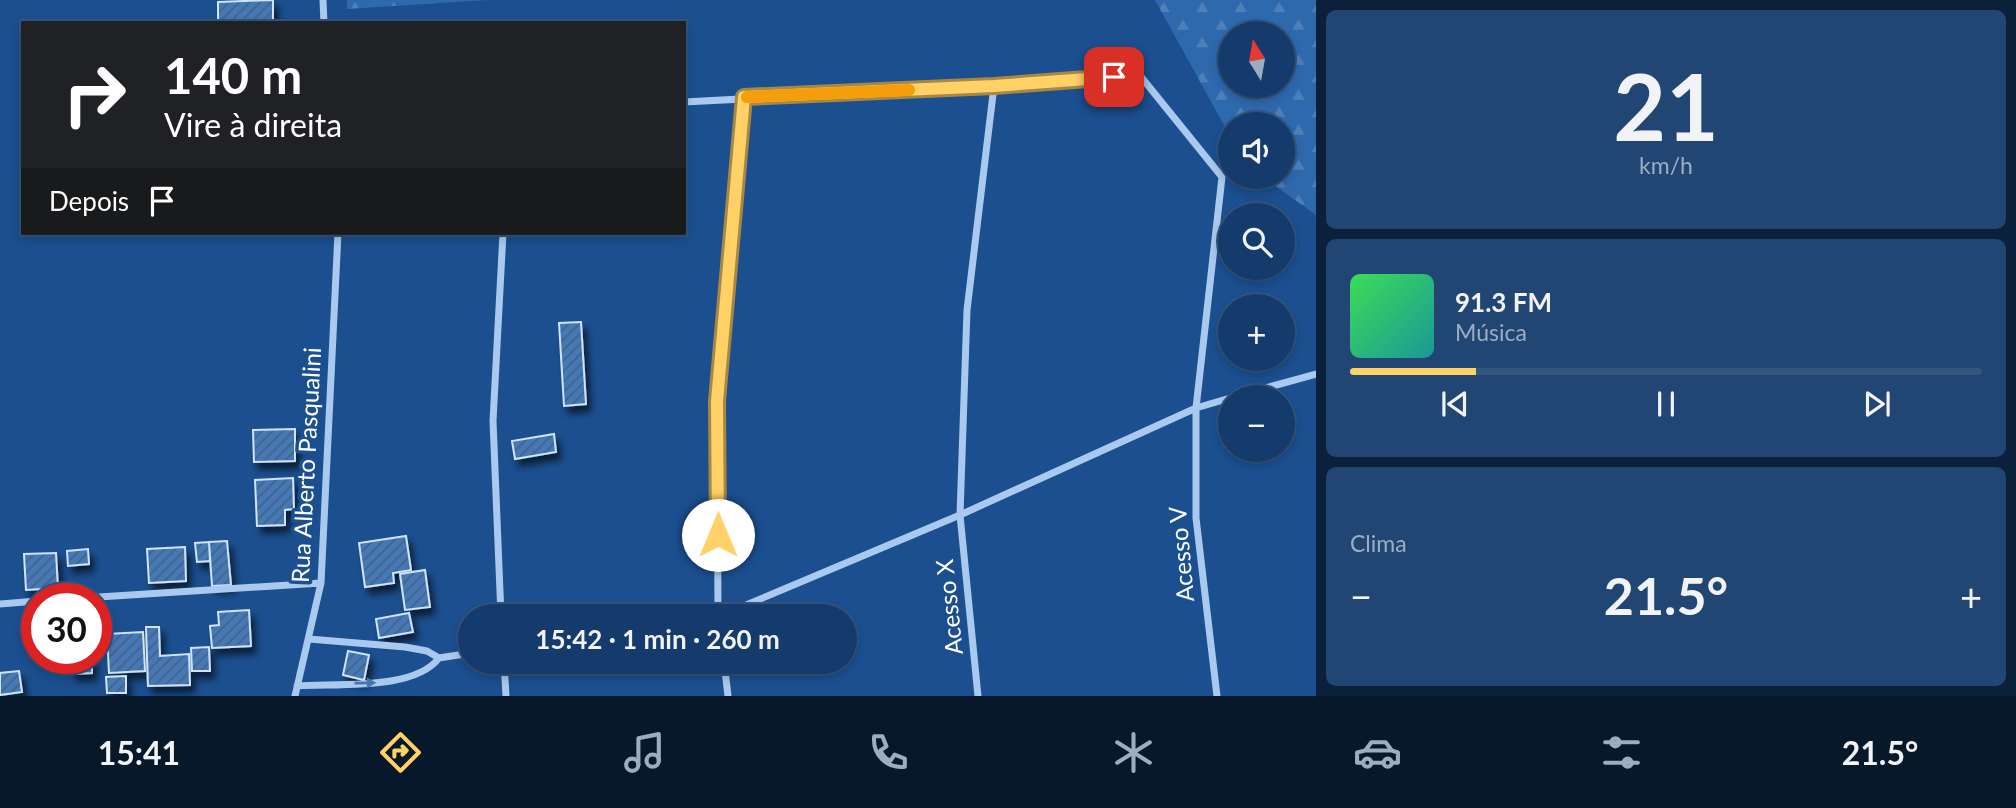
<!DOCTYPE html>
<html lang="pt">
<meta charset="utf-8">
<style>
:root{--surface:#143b6b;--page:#214673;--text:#f1f3f6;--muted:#9dadc1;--line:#33557e;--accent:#ffd166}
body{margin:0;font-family:Lato,sans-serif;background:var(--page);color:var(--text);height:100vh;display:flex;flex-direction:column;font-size:26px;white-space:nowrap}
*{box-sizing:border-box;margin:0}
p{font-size:23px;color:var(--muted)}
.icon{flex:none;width:38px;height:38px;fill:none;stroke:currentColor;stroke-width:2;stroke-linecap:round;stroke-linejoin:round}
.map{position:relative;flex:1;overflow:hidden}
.side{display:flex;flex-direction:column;gap:10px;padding:10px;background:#0b203b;width:700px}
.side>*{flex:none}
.top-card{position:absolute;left:21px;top:21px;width:665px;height:214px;border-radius:0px;box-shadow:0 4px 10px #0003,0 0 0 2px var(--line);background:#202124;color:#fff;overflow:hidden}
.needle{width:46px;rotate:349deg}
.controls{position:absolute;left:1218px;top:21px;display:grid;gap:14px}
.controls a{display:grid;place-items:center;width:77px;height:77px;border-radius:50%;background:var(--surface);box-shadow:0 4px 10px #0003,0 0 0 2px var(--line);font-size:35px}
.speed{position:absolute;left:21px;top:583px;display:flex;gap:14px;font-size:35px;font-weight:700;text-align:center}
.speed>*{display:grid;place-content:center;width:91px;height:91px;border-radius:50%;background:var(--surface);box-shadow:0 4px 10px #0003,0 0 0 2px var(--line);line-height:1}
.speed .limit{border:10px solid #d22;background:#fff;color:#111}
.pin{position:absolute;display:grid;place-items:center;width:60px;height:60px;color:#fff;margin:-30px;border-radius:14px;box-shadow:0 4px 10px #0006}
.me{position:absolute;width:77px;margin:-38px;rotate:0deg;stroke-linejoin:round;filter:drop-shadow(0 0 5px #0008)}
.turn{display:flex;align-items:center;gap:24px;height:147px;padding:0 28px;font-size:32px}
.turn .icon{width:91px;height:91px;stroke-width:2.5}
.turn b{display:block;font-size:49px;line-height:60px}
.then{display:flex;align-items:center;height:66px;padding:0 28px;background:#0003;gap:14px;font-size:26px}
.big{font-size:52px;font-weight:700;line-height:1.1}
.side .widget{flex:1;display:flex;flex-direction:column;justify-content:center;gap:10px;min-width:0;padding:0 24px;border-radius:10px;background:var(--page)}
.side .dial{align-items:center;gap:0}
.dial b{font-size:91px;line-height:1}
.song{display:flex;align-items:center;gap:21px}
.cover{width:84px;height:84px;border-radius:10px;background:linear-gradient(135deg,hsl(130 70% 55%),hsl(180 70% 35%))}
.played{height:7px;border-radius:4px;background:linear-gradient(90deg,var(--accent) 20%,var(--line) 20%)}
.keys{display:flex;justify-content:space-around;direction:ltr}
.heat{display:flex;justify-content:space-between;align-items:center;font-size:38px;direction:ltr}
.trip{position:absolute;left:458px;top:604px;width:399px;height:70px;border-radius:35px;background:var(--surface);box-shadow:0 4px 10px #0003,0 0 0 2px var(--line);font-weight:700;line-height:70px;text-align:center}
.tab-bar{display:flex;height:112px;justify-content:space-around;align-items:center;background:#08182b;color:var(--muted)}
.tab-bar .icon{width:49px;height:49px}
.tab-bar .selected{color:var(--accent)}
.tab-bar b{font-size:32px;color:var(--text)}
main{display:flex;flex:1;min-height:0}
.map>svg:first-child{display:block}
.forest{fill:url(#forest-firs);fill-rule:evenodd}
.building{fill:url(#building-hatch);stroke:#cfe3fa;stroke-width:2;filter:url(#shadow)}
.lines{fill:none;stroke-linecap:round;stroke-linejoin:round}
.street{stroke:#a9c9ee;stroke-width:7}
.oneway{fill:#4674ac}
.route-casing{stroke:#a68842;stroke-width:18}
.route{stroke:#ffd166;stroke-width:12}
.slow{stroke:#f59e0b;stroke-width:12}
.labels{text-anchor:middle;stroke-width:7;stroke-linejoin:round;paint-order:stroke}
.street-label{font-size:24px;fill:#fff;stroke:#1b4f8f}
</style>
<main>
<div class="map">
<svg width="1316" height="696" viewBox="0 0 1316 696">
<defs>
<pattern id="forest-firs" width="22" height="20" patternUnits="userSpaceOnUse" patternTransform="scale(1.75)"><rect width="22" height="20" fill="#2e69ad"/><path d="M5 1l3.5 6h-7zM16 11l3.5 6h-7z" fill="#4d80b9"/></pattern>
<pattern id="building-hatch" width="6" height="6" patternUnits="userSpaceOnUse" patternTransform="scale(1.75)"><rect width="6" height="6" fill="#4478b7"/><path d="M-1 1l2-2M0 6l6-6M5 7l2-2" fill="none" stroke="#486282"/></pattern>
<filter id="shadow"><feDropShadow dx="4.5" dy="7" stdDeviation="3.5" flood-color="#0009"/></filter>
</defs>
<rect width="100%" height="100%" fill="#1b4f8f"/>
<path class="forest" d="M 347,0 L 487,0 L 347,9 Z
M 1155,0 L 1316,0 L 1316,215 L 1263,177 L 1283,177 L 1283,124 L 1230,124 L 1230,136 ZM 1230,33 L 1283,33 L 1283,86 L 1230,86 Z"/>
<path class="building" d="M 273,0 L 273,23 L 218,23 L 218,2 Z
M 581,322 L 586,404 L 564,406 L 559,323 Z
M 295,429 L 295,461 L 254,462 L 253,430 Z
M 554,434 L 556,452 L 515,459 L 512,441 Z
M 293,478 L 294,509 L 285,510 L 285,525 L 257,526 L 255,480 Z
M 406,536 L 411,570 L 393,573 L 394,583 L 365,587 L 359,543 Z
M 227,541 L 231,585 L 212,586 L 209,542 Z
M 209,542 L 210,561 L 197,562 L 195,543 Z
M 185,547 L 186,581 L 149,583 L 147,549 Z
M 88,549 L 89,564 L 68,566 L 67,551 Z
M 56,553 L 58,588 L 26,590 L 24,554 Z
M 425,570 L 430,607 L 405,610 L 400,574 Z
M 249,610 L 251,646 L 212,648 L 210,626 L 219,625 L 218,612 Z
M 409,613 L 413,632 L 379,638 L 376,619 Z
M 146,627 L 159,627 L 160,656 L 189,654 L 190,685 L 148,686 Z
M 143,632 L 145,671 L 109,673 L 107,634 Z
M 209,647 L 210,671 L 192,671 L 191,648 Z
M 348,651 L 369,655 L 364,680 L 343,675 Z
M 72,658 L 92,658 L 92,673 L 72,674 Z
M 19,671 L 22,692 L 0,695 L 0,673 Z
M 126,676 L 126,693 L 107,693 L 106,677 Z"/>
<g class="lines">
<path class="street" d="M 323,0 L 324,23
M 684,102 L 994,86 L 1137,75 L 1142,78 L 1222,177 L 1196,408 L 1196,518 L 1217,696
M 1233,397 L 1316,374
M 83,598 L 321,583
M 0,604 L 37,601
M 501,616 L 493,421 L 503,233
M 718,616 L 717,401 L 744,98
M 720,616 L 960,515 L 1196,408 L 1230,398
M 309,639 L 405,647 L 427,651 L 439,658 L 471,653
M 504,662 L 506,696
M 724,662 L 728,696
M 297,686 C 336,683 414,691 439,658
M 295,696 L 321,583 L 338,233
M 978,696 L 960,515 L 967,310 L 994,86"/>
</g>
<defs><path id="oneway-solid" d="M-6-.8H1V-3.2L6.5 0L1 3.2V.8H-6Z" transform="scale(1.75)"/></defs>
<use class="oneway" href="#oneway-solid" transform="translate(365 683) rotate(-1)"/>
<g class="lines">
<defs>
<path id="route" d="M 718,535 L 717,401 L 744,97 L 994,86 L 1114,77"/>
</defs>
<use href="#route" class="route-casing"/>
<use href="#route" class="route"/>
<path class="slow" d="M 747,97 L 909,90"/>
</g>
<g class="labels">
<g class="street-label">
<text transform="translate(307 465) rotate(-87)" y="8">Rua Alberto Pasqualini</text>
<text transform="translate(1182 554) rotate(-95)" y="8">Acesso V</text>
<text transform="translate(950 607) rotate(-96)" y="8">Acesso X</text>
</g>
</g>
</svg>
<div class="controls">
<a><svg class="needle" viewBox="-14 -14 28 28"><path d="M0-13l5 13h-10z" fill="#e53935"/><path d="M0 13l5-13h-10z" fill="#9dadc1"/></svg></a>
<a><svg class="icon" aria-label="sound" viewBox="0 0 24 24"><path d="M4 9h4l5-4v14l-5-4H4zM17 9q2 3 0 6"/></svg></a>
<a><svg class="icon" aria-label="search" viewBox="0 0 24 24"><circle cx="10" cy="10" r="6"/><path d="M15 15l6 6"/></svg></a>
<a>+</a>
<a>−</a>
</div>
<div class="speed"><div class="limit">30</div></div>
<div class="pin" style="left:1114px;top:77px;background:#d93025"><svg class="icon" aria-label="arrive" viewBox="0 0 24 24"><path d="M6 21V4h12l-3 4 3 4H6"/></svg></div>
<svg class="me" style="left:718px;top:535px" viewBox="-20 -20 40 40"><circle r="19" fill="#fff"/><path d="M0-13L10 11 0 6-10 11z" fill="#ffd166"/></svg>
<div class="trip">15:42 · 1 min · 260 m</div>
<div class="top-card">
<div class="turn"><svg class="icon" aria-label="right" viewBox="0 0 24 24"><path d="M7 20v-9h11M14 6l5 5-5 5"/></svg><div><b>140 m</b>Vire à direita</div></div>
<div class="then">Depois<svg class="icon" aria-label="arrive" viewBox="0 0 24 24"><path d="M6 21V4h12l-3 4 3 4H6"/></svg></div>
</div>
</div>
<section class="side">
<div class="widget dial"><b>21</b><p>km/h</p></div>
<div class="widget">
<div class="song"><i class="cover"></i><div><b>91.3 FM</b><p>Música</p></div></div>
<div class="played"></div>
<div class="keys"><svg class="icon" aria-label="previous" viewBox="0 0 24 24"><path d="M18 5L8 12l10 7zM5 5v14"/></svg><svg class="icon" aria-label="pause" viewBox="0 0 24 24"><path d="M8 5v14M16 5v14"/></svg><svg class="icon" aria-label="next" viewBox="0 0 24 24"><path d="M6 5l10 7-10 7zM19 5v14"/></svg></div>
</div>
<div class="widget"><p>Clima</p>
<div class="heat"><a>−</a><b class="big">21.5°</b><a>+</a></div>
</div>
</section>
</main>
<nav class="tab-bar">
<b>15:41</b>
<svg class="icon selected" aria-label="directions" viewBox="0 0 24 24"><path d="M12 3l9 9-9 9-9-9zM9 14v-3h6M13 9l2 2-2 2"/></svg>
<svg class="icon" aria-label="music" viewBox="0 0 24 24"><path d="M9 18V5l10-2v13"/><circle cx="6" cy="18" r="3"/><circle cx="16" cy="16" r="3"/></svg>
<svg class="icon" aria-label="phone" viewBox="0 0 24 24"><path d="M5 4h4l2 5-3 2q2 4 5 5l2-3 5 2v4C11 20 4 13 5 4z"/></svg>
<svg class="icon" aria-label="climate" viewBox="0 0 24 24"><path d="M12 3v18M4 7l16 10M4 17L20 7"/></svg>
<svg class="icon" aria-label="car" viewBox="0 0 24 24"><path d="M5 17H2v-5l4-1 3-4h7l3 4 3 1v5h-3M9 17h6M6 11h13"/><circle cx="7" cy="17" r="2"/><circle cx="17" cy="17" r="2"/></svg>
<svg class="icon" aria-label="filters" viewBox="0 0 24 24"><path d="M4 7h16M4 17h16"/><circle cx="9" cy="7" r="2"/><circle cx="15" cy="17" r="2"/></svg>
<b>21.5°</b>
</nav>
